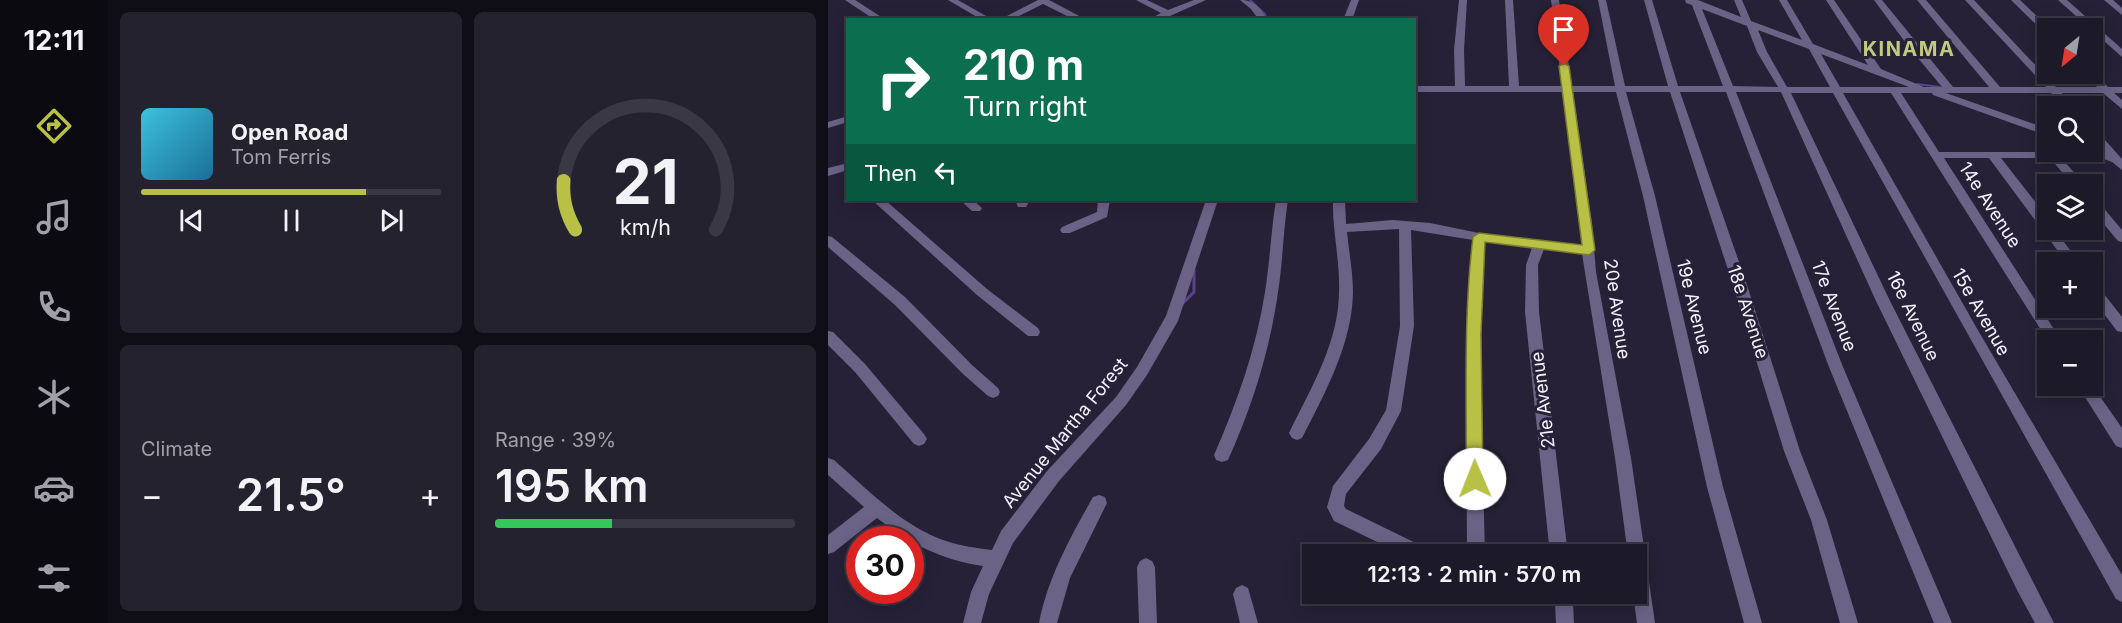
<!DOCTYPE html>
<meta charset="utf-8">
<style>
:root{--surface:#1c1928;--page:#252230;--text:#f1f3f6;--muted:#a0a0a8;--line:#3a3845;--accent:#b9c046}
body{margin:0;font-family:Inter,sans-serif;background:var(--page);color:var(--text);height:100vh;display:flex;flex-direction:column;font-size:22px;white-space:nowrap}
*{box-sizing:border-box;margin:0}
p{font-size:20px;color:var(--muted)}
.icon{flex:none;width:33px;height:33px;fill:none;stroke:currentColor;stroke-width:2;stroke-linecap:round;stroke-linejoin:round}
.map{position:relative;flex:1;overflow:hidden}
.side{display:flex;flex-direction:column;gap:12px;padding:12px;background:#0f0e16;width:720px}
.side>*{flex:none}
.top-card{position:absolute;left:18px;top:18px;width:570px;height:183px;border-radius:0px;box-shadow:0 3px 15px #0003,0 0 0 2px var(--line);background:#0b6e4f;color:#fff;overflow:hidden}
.needle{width:39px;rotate:210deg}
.buttons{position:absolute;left:1209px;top:18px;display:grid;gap:12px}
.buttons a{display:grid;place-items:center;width:66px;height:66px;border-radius:0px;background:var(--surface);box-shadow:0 3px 15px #0003,0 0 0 2px var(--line);font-size:30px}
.speed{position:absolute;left:18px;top:526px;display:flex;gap:12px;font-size:30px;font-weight:700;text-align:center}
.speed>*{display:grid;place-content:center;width:78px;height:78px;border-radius:50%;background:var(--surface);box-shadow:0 3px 15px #0003,0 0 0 2px var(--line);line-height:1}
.speed .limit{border:9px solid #d22;background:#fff;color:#111}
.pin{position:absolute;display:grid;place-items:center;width:51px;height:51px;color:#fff;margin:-62px -26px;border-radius:50% 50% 50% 0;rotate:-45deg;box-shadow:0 0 6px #0007}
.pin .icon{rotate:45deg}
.me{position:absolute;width:66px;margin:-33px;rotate:359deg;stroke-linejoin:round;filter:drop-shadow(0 0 4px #0008)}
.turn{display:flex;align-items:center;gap:21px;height:126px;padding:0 18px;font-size:27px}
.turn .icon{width:78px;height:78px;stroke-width:2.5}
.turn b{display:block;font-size:42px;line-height:51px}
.then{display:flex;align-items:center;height:57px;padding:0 18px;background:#0003;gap:12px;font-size:22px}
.big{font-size:45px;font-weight:600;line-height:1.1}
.side .card{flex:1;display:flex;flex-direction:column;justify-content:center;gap:9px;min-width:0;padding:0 21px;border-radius:9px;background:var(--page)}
.side .dial{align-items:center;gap:0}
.dial svg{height:156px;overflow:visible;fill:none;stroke:var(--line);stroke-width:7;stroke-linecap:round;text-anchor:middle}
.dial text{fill:var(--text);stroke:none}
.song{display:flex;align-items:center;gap:18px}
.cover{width:72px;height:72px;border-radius:9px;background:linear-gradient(135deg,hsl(190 70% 55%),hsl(200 70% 35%))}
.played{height:6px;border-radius:3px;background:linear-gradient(90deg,var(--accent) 75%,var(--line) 75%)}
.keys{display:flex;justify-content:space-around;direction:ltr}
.heat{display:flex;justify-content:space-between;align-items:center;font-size:33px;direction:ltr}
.charge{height:9px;border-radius:4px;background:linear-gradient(90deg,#34c759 39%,var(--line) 0)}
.side .tiles{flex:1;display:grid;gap:12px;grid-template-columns:repeat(2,1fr)}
.trip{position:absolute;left:474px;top:544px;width:345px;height:60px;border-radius:0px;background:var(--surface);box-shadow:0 3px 15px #0003,0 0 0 2px var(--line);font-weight:600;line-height:60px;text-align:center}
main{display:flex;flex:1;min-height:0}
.menu{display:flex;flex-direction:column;width:108px;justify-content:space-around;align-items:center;background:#0b0a10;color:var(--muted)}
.menu .icon{width:42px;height:42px}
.menu .on{color:var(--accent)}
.menu b{font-size:27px;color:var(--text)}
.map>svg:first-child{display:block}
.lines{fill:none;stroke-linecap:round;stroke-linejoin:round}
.stream-far1{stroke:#58438f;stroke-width:2}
.stream{stroke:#58438f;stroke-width:3}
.minor{fill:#6a6386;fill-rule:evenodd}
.route{fill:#b9c046;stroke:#787d2e;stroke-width:1.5}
.labels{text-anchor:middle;stroke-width:6;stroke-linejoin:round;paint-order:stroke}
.street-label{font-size:18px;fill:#f4f2fe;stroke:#262136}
.far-district-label{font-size:20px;font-weight:bold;letter-spacing:1.5px;fill:#c3ca7d;stroke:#262136}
</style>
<main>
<nav class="menu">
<b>12:11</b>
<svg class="icon on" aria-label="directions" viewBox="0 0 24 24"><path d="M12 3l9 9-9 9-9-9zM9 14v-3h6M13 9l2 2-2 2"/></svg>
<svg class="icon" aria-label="music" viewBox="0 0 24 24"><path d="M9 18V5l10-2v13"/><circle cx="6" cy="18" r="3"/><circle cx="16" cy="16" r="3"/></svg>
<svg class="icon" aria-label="phone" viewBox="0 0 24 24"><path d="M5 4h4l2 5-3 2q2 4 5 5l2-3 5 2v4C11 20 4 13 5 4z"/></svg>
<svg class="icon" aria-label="climate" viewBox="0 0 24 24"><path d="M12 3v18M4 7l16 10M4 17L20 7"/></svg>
<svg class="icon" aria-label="car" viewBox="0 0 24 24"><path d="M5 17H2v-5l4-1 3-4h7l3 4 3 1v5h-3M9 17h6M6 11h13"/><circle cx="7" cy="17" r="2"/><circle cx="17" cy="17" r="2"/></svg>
<svg class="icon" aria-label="filters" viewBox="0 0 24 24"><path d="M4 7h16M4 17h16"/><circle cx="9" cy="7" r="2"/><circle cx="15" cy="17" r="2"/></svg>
</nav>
<section class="side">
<div class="tiles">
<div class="card">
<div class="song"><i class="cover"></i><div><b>Open Road</b><p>Tom Ferris</p></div></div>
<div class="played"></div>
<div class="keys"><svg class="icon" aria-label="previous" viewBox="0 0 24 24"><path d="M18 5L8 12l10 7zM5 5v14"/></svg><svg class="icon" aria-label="pause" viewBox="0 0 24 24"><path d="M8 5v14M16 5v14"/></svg><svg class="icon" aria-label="next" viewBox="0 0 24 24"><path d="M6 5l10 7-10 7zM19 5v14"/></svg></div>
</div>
<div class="card dial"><svg viewBox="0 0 100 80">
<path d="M14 69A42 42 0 1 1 86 69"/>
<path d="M14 69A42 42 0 0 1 8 44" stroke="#b9c046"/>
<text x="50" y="56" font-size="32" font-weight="700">21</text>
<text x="50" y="72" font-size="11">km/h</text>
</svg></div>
<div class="card"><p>Climate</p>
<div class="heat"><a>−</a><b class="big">21.5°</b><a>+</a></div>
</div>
<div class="card"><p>Range · 39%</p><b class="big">195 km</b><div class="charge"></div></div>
</div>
</section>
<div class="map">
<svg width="1294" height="623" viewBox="0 0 1294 623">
<rect width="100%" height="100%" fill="#262136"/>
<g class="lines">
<path class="stream-far1" d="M 422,0 L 437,14 L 439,20
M 1089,84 L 1112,87"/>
<path class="stream" d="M 354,304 L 366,292 L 366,270"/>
<path class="minor" d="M 17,0 L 27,0 L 58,20 L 47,20 Z
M 120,0 L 130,0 L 165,20 L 154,20 Z
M 210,0 L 221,0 L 259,20 L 247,20 L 215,4 L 183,20 L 171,20 Z
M 308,0 L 319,0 L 340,10 L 366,0 L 378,0 L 333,20 L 320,20 L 333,13 Z
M 412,0 C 427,0 432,8 440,20 L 431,20 L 423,9 Z
M 523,0 L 531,0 L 524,20 L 515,20 Z
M 631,0 L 639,0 L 636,50 L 637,86 L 681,86 L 677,0 L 685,0 L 691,86 L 734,86 L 723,0 L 731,0 L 744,86 L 787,86 L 770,0 L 778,0 L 797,86 L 840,86 L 816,0 L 824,0 L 850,86 L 895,86 L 864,5 L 858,3 L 857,0 L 870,0 L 913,17 L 906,0 L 914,0 L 923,21 L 974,40 L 951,0 L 959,0 L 985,44 L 1040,65 L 998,0 L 1006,0 L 1053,69 L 1096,87 L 1114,87 L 1080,46 L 1046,0 L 1054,0 L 1125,87 L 1161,87 L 1089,0 L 1098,0 L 1172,87 L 1218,87 L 1137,0 L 1146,0 L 1228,87 L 1269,87 L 1256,74 L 1264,72 L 1280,87 L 1294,87 L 1294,93 L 1286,93 L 1294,100 L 1294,109 L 1275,93 L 1234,93 L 1246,106 L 1236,106 L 1223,93 L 1118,93 L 1220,129 L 1220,136 L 1105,95 L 1104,93 L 1073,93 L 1111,152 L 1217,152 L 1220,149 L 1220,152 L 1229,153 L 1256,184 L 1244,184 L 1222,158 L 1173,158 L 1220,218 L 1220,230 L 1227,230 L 1251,262 L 1238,262 L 1161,158 L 1116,158 L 1233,340 L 1220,341 L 1063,93 L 1015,93 L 1151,332 L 1294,575 L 1294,602 L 1288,599 L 1005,93 L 963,93 L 1062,301 L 1226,623 L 1207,623 L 1190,592 L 1048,301 L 953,92 L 908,92 L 1015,367 L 1124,623 L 1106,623 L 1001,367 L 898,92 L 852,92 L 919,285 L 972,451 L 999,520 L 1030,623 L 1012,623 L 983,520 L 956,451 L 905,285 L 842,92 L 798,92 L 827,196 L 895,487 L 934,623 L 916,623 L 879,487 L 815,196 L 788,92 L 745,92 L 764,224 L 768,272 L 803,458 L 827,623 L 809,623 L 805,594 L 808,594 L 808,555 L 800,555 L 787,458 L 754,254 L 716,249 L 710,265 L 711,312 L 740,555 L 722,555 L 697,312 L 698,265 L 704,248 L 657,242 L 652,356 L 657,555 L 639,555 L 638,356 L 645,240 L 583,230 L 586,326 L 573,411 L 553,449 L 518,494 L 516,506 L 518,509 L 600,549 L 603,555 L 576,555 L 506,521 L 499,507 L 505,486 L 541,439 L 558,410 L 572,326 L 571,229 L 519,232 C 521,252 525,273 525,293 C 524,344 497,393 474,438 L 469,440 L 464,438 L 461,433 C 483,388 511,342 511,291 C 512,259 504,230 505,200 L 517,200 L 518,224 L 565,220 L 602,223 L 651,233 L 754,245 L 735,92 L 586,92 L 586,86 L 627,86 L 626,50 ZM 874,9 L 919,26 L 929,52 L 950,87 L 905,86 ZM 930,30 L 981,49 L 1002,87 L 959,87 L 939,52 ZM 993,54 L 1081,87 L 1012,87 Z
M 1183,0 L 1192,0 L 1221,28 L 1220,36 Z
M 1230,0 L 1239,0 L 1294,49 L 1294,57 Z
M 1276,0 L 1285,0 L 1294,8 L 1294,15 Z
M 20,116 L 20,122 L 0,128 L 0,122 Z
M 1264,129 L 1268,130 L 1294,159 L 1294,170 L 1284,162 L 1260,153 L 1259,152 L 1264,152 L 1264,148 L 1275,151 L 1264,139 Z
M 20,163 L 20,170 L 0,176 L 0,168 Z
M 1264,198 L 1268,199 L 1294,230 L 1294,242 L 1290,241 L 1264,210 Z
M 44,200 L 57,200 L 159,289 L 210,328 L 212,332 L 210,336 L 200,336 L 149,295 Z
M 132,200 L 145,200 L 154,208 L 152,211 L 144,211 Z
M 187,200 L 199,200 L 200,204 L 198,207 L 190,207 Z
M 270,200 L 282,200 L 279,217 L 242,233 L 234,233 L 232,230 L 234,227 L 269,212 Z
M 378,200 L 390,200 L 350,321 L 319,375 L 298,405 L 231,481 L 185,543 L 161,594 L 153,623 L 135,623 L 143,592 L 155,566 C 113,560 81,543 49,518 L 6,552 L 0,554 L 0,535 L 36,507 L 0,475 L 0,458 L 6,460 C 39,489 75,527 118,541 C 133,546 148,548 164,550 L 173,531 L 219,471 L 288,397 L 309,367 L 338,316 Z
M 448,200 L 460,200 C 455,231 455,262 450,292 C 442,350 424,407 400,460 L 394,462 L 388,460 L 386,455 C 409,403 428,349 437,292 C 442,261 443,230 448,200 Z
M 0,236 L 4,237 L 77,297 L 144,365 L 170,388 L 172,392 L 170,396 L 165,398 L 160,396 L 134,373 L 67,305 L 0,247 Z
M 1264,283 L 1269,285 L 1294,317 L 1294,332 L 1289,331 L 1264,298 Z
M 0,331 L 5,332 L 37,364 L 96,434 L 99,439 L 96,444 L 91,446 L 86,444 L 27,372 L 0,345 Z
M 1264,385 L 1294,428 L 1294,448 L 1288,446 L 1250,386 Z
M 271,495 L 277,497 L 279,503 L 242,578 L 229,623 L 211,623 C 220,577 242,538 265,497 Z
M 318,558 L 324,561 L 327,567 L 329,623 L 311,623 L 309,567 L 312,561 Z
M 414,585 L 420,588 L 430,623 L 412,623 L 405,594 L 408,588 Z
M 716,594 L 800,594 L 797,600 L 791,603 L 745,604 L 746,623 L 728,623 L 727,603 L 719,600 Z"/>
</g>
<path class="route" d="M 736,63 L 741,66 L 767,250 L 761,255 L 657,242 L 653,334 L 655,479 L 652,484 L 647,486 L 641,484 L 638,479 C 639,399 635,317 645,237 L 651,233 L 754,245 L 731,66 Z"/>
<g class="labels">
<g class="street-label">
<text transform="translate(1162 205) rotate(57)" y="6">14e Avenue</text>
<text transform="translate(1006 306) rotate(69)" y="6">17e Avenue</text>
<text transform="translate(866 307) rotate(76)" y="6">19e Avenue</text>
<text transform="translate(789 309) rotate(82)" y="6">20e Avenue</text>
<text transform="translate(920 312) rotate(72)" y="6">18e Avenue</text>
<text transform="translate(1153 312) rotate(60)" y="6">15e Avenue</text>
<text transform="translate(1085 316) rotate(64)" y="6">16e Avenue</text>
<text transform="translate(715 400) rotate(-97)" y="6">21e Avenue</text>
<text transform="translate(237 433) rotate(-51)" y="6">Avenue Martha Forest</text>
</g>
<g class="far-district-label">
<text x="1081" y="56">KINAMA</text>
</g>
</g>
</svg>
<div class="buttons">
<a><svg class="needle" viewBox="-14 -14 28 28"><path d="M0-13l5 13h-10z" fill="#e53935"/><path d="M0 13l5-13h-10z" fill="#a0a0a8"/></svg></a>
<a><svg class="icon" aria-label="search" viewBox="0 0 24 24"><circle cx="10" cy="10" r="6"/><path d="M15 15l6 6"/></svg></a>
<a><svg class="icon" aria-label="layers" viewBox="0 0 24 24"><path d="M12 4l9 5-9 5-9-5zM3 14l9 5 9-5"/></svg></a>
<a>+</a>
<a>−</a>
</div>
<div class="speed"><div class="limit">30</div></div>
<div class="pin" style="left:736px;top:66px;background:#d93025"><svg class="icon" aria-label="arrive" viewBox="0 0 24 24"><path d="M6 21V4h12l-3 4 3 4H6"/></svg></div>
<svg class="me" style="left:647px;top:479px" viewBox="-20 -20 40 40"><circle r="19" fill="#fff"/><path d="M0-13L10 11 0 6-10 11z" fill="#b9c046"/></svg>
<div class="trip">12:13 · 2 min · 570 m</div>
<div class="top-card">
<div class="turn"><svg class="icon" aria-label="right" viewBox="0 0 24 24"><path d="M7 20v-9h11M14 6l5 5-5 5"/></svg><div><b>210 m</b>Turn right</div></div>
<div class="then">Then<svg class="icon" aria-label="left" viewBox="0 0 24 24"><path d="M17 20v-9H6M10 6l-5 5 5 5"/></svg></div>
</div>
</div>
</main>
